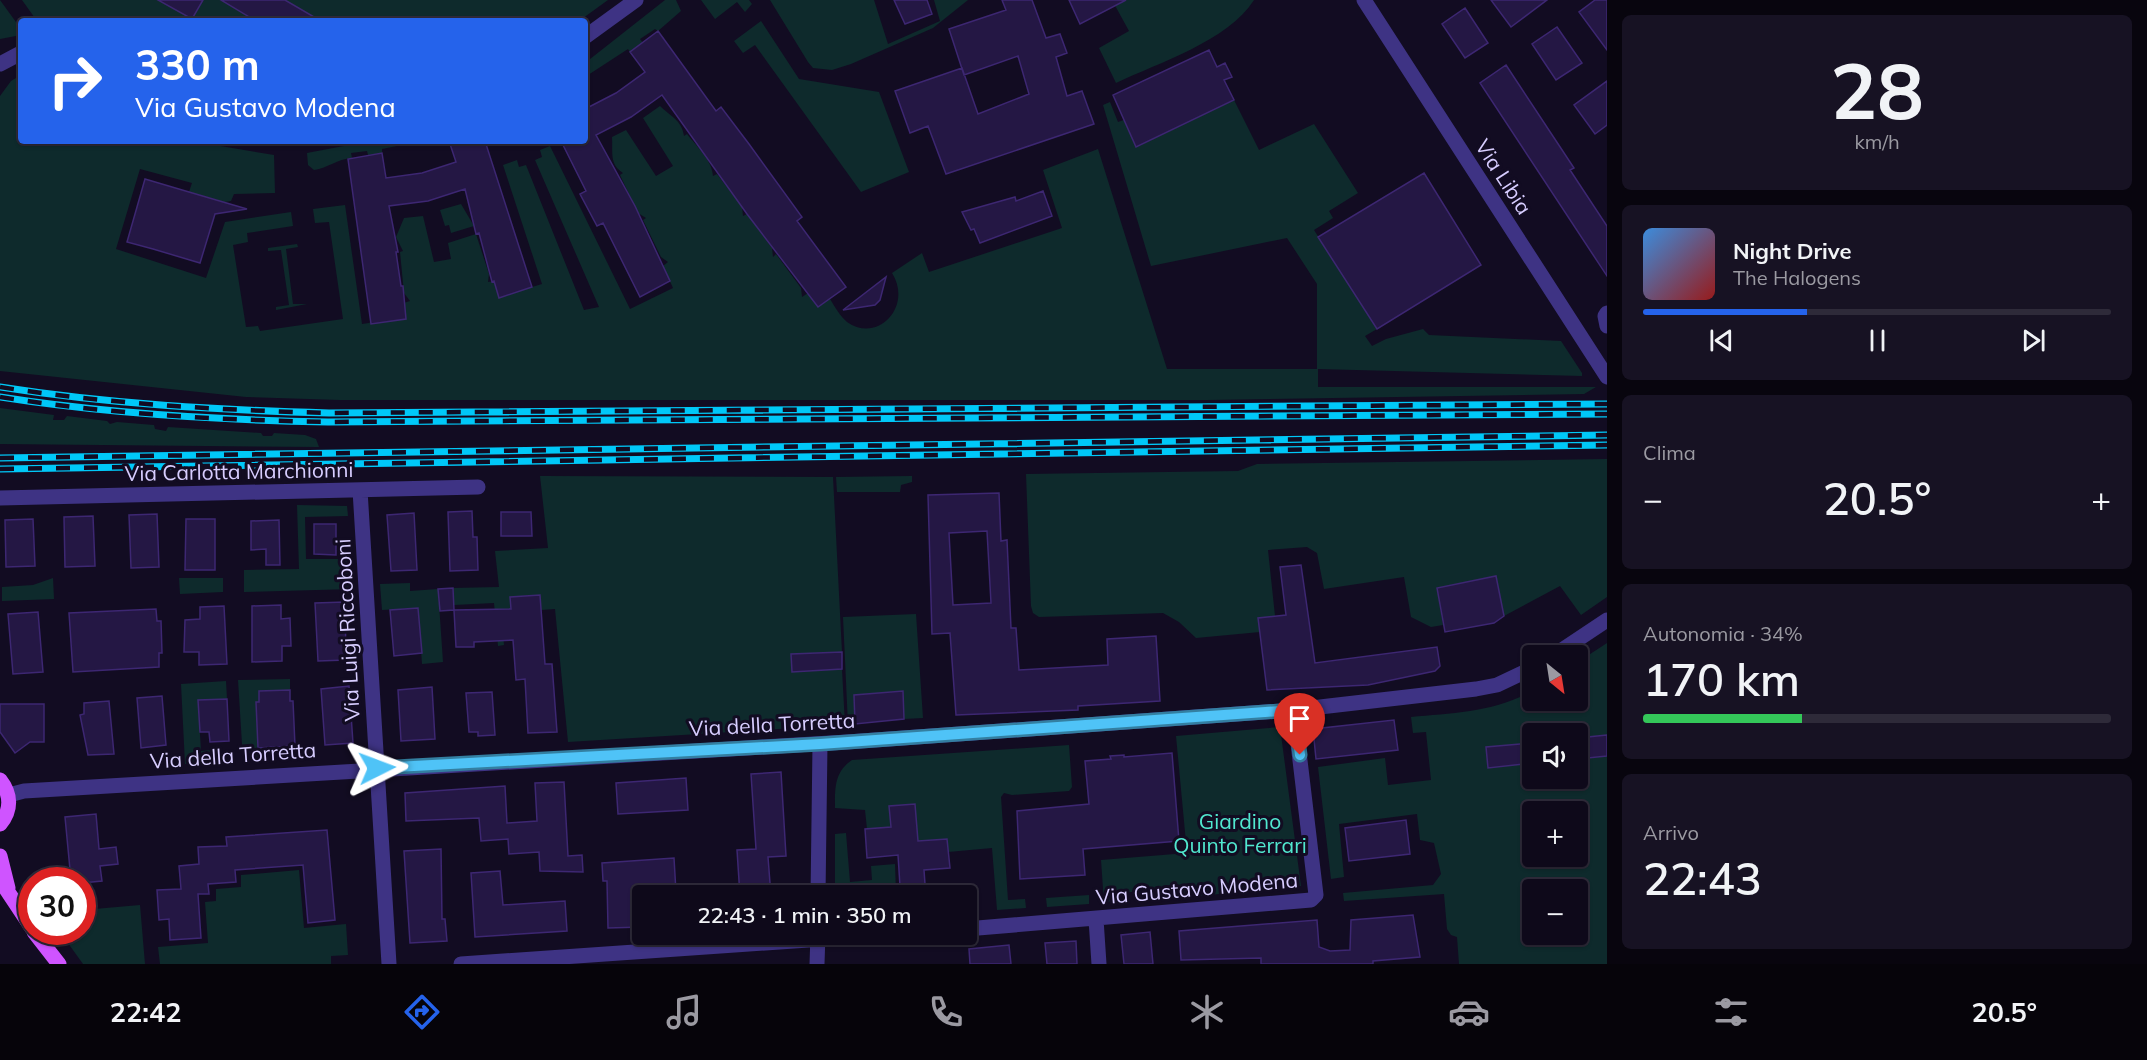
<!DOCTYPE html>
<html lang="it">
<meta charset="utf-8">
<style>
:root{--surface:#0e091a;--page:#171223;--text:#f1f3f6;--muted:#9b9aa2;--line:#2e2a39;--accent:#2563eb}
body{margin:0;font-family:Mulish,sans-serif;background:var(--page);color:var(--text);height:100vh;display:flex;flex-direction:column;font-size:22px;white-space:nowrap}
*{box-sizing:border-box;margin:0}
p{font-size:20px;color:var(--muted)}
.icon{flex:none;width:33px;height:33px;fill:none;stroke:currentColor;stroke-width:2;stroke-linecap:round;stroke-linejoin:round}
.map{position:relative;flex:1;overflow:hidden}
.panel{display:flex;flex-direction:column;gap:15px;padding:15px;background:#08050e;width:540px}
.panel>*{flex:none}
.banner{position:absolute;left:18px;top:18px;width:570px;height:126px;border-radius:6px;box-shadow:0 2px 4px #0004,0 0 0 2px var(--line);background:#2563eb;color:#fff;overflow:hidden}
.needle{width:39px;rotate:150deg}
.tools{position:absolute;left:1522px;top:645px;display:grid;gap:12px}
.tools a{display:grid;place-items:center;width:66px;height:66px;border-radius:6px;background:var(--surface);box-shadow:0 2px 4px #0004,0 0 0 2px var(--line);font-size:30px}
.speed{position:absolute;left:18px;top:867px;display:flex;gap:12px;font-size:30px;font-weight:700;text-align:center}
.speed>*{display:grid;place-content:center;width:78px;height:78px;border-radius:50%;background:var(--surface);box-shadow:0 2px 4px #0004,0 0 0 2px var(--line);line-height:1}
.speed .limit{border:9px solid #d22;background:#fff;color:#111}
.pin{position:absolute;display:grid;place-items:center;width:51px;height:51px;color:#fff;margin:-62px -26px;border-radius:50% 50% 50% 0;rotate:-45deg;box-shadow:0 0 6px #0007}
.pin .icon{rotate:45deg}
.me{position:absolute;width:66px;margin:-33px;rotate:87deg;stroke-linejoin:round;filter:drop-shadow(0 0 4px #0008)}
.turn{display:flex;align-items:center;gap:21px;height:126px;padding:0 18px;font-size:27px}
.turn .icon{width:78px;height:78px;stroke-width:2.5}
.turn b{display:block;font-size:42px;line-height:51px}
.big{font-size:45px;font-weight:600;line-height:1.1}
.panel .widget{flex:1;display:flex;flex-direction:column;justify-content:center;gap:9px;min-width:0;padding:0 21px;border-radius:9px;background:var(--page)}
.panel .dial{align-items:center;gap:0}
.dial b{font-size:78px;line-height:1}
.song{display:flex;align-items:center;gap:18px}
.cover{width:72px;height:72px;border-radius:9px;background:linear-gradient(135deg,hsl(210 70% 55%),hsl(0 70% 35%))}
.played{height:6px;border-radius:3px;background:linear-gradient(90deg,var(--accent) 35%,var(--line) 35%)}
.keys{display:flex;justify-content:space-around;direction:ltr}
.heat{display:flex;justify-content:space-between;align-items:center;font-size:33px;direction:ltr}
.charge{height:9px;border-radius:4px;background:linear-gradient(90deg,#34c759 34%,var(--line) 0)}
.trip{position:absolute;left:632px;top:885px;width:345px;height:60px;border-radius:6px;background:var(--surface);box-shadow:0 2px 4px #0004,0 0 0 2px var(--line);font-weight:600;line-height:60px;text-align:center}
.tabs{display:flex;height:96px;justify-content:space-around;align-items:center;background:#06040a;color:var(--muted)}
.tabs .icon{width:42px;height:42px}
.tabs .on{color:var(--accent)}
.tabs b{font-size:27px;color:var(--text)}
main{display:flex;flex:1;min-height:0}
.map>svg:first-child{display:block}
.green{fill:#0e2a2c;fill-rule:evenodd}
.building{fill:#241744;stroke:#3d2772;stroke-width:1.5;fill-rule:evenodd}
.lines{fill:none;stroke-linecap:round;stroke-linejoin:round}
.minor{stroke:#3e3384;stroke-width:15}
.major{stroke:#cf54ff;stroke-width:15}
.rail-casing{stroke:#00c8f8;stroke-width:7}
.rail{stroke:#120c22;stroke-width:4.5;stroke-dasharray:14;stroke-linecap:butt}
.route-casing{stroke:#337fa1;stroke-width:15}
.route{stroke:#4fc3f7;stroke-width:10}
.labels{text-anchor:middle;stroke-width:6;stroke-linejoin:round;paint-order:stroke}
.street-label{font-size:21px;fill:#d7cdff;stroke:#120c22}
.park-label{font-size:21px;fill:#51e7cf;stroke:#120c22}
</style>
<main>
<div class="map">
<svg width="1607" height="964" viewBox="0 0 1607 964">
<rect width="100%" height="100%" fill="#120c22"/>
<path class="green" d="M 0,0 L 21,29 L 21,35 L 0,39 Z
M 22,0 L 608,0 L 579,21 L 37,21 Z
M 665,0 L 676,0 L 681,11 L 658,31 L 655,29 L 640,39 L 643,43 L 630,52 L 628,49 L 585,77 L 585,63 Z
M 701,0 L 749,0 L 752,4 L 745,12 L 737,2 L 715,19 Z
M 770,0 L 874,0 L 888,44 L 940,21 L 934,0 L 968,0 L 933,28 L 851,64 L 832,70 L 813,68 L 808,62 Z
M 1112,0 L 1254,0 C 1228,41 1158,63 1116,83 L 1099,48 L 1129,31 Z
M 761,21 L 799,79 L 879,92 L 909,172 L 861,192 L 755,45 L 743,53 L 734,41 Z
M 21,75 L 21,141 L 191,141 L 274,155 L 275,193 L 234,194 L 231,201 L 218,203 L 218,200 L 189,192 L 192,183 L 140,169 L 116,249 L 206,278 L 225,222 L 291,212 L 293,226 L 247,233 L 248,242 L 233,245 L 246,327 L 258,326 L 260,331 L 343,319 L 329,222 L 315,223 L 313,209 L 345,205 L 362,324 C 381,323 392,305 410,301 L 404,293 L 400,252 L 403,251 L 396,237 L 404,218 L 423,216 L 434,262 L 451,259 L 448,243 L 476,234 L 489,274 L 488,282 L 494,281 L 499,297 L 542,284 L 503,165 L 517,160 L 519,167 L 526,165 L 584,310 L 599,307 L 535,160 L 542,157 L 540,150 L 550,146 L 630,309 L 673,288 L 663,266 L 668,262 L 661,257 L 643,220 L 646,218 L 638,213 L 620,175 L 623,173 C 609,164 613,153 612,137 L 626,130 L 656,176 L 673,166 L 643,118 L 660,106 C 670,116 682,120 684,136 L 687,134 C 697,147 712,160 713,176 L 717,174 L 742,207 L 743,216 L 747,214 L 772,248 L 773,257 L 776,254 L 801,288 L 802,297 L 808,293 L 818,307 L 830,299 C 835,307 840,316 847,322 C 878,344 913,306 892,273 L 922,253 L 929,272 L 1062,228 L 1043,170 L 1098,149 L 1167,369 L 1317,369 L 1317,284 L 1287,238 L 1151,266 L 1103,105 L 1110,102 L 1118,122 L 1124,120 L 1137,147 L 1234,100 L 1259,150 L 1314,124 L 1358,193 L 1329,211 L 1333,218 L 1314,230 L 1377,329 L 1365,336 L 1372,346 L 1386,339 L 1423,329 L 1429,335 L 1561,341 L 1582,373 L 1582,376 L 1318,369 L 1318,387 L 1596,387 L 1584,394 L 1208,400 L 340,400 L 246,397 L 0,371 L 0,96 L 11,81 Z
M 370,141 L 422,141 L 382,149 L 382,153 L 368,155 L 367,151 L 351,153 L 352,158 C 337,159 328,168 314,170 L 308,165 L 307,153 Z
M 461,204 L 474,226 L 451,233 L 449,225 L 445,226 L 440,210 Z
M 297,244 L 298,247 L 286,249 L 293,304 L 307,304 L 276,310 L 276,307 L 289,305 L 281,250 L 268,251 L 268,248 Z
M 0,408 L 54,415 L 53,420 L 64,420 L 67,416 L 107,421 L 110,424 L 117,422 L 154,425 L 155,429 L 166,431 L 168,427 L 261,433 L 263,436 L 272,436 L 274,433 L 305,435 L 316,439 L 319,447 L 0,444 Z
M 1607,459 L 1607,597 L 1581,615 L 1560,586 L 1504,616 L 1495,576 L 1437,588 L 1443,625 L 1431,627 L 1411,617 L 1404,577 L 1324,589 L 1317,553 L 1307,547 L 1268,550 L 1275,616 L 1260,632 L 1196,638 L 1179,622 L 1163,613 L 1039,617 L 1033,613 L 1031,606 L 1026,474 L 1238,471 L 1257,464 Z
M 540,476 L 833,477 L 842,652 L 792,654 L 793,671 L 842,669 L 845,725 L 568,742 L 555,609 L 541,610 L 540,595 L 510,597 L 511,611 L 501,611 L 504,645 L 498,646 L 494,603 L 454,605 L 453,588 L 499,587 L 495,551 L 548,548 Z
M 912,476 L 912,482 L 901,485 L 900,492 L 837,492 L 836,477 Z
M 297,505 L 347,506 L 348,516 L 305,517 L 306,559 L 351,559 L 353,589 L 244,592 L 244,570 L 299,569 Z
M 53,578 L 54,599 L 2,601 L 2,587 L 33,585 Z
M 179,578 L 223,578 L 223,592 L 180,594 Z
M 410,583 L 410,591 L 438,589 L 443,662 L 422,664 L 418,608 L 382,610 L 380,584 Z
M 916,614 L 923,718 L 904,719 L 903,691 L 854,695 L 855,724 L 848,725 L 843,617 Z
M 1607,643 L 1607,964 L 1459,964 L 1457,937 L 1451,935 L 1447,929 L 1444,894 L 1344,901 L 1343,893 L 1433,885 L 1441,874 L 1434,843 L 1420,840 L 1417,814 L 1339,824 L 1344,877 L 1331,879 L 1318,767 L 1385,758 L 1388,785 L 1431,780 L 1426,732 L 1413,733 L 1411,717 C 1452,713 1497,712 1533,690 L 1533,700 L 1578,700 L 1578,662 ZM 1533,734 L 1578,734 L 1578,778 L 1533,778 ZM 1533,812 L 1578,812 L 1578,856 L 1533,856 ZM 1533,890 L 1578,890 L 1578,934 L 1533,934 Z
M 290,679 L 290,690 L 259,691 L 259,702 L 256,703 L 258,747 L 266,747 L 267,759 L 243,760 L 238,680 Z
M 226,681 L 227,699 L 198,701 L 201,751 L 211,750 L 211,762 L 185,764 L 181,684 Z
M 1280,727 L 1301,886 L 1159,900 L 1150,890 L 1113,894 L 1111,901 L 1104,903 L 1101,860 L 1187,853 L 1176,736 Z
M 1069,745 L 1072,787 L 1069,791 L 1012,795 L 1004,793 L 1001,797 L 1008,900 L 1025,899 L 1026,908 L 997,910 L 992,848 L 948,852 L 947,839 L 918,841 L 889,806 L 891,827 L 867,829 L 865,810 L 835,808 C 835,789 834,772 852,760 Z
M 846,833 L 850,882 L 872,880 L 871,866 L 895,864 L 896,893 L 909,892 L 910,895 L 835,895 L 835,834 Z
M 299,870 L 304,928 L 346,924 L 348,955 L 331,956 L 331,964 L 160,964 L 158,947 L 208,943 L 205,902 L 216,901 L 216,889 L 241,887 L 241,875 Z
M 1089,895 L 1089,904 L 1047,907 L 1046,898 Z
M 140,905 L 145,964 L 83,964 L 60,932 L 82,932 L 83,910 Z"/>
<path class="building" d="M 158,0 L 203,0 L 192,19 Z
M 221,0 L 285,0 L 321,21 L 256,21 Z
M 894,0 L 927,0 L 932,14 L 905,24 Z
M 1002,0 L 1032,0 L 1046,38 L 1060,34 L 1067,53 L 1056,57 L 1067,96 L 1082,91 L 1094,124 L 946,174 L 928,126 L 910,133 L 895,91 L 962,68 L 978,114 L 1029,94 L 1018,56 L 964,75 L 949,29 L 1006,10 Z
M 1069,0 L 1126,0 L 1080,24 Z
M 1491,0 L 1547,0 L 1511,27 Z
M 1595,0 L 1607,0 L 1607,50 L 1579,12 Z
M 1465,8 L 1488,43 L 1465,58 L 1442,24 Z
M 1557,27 L 1582,63 L 1556,80 L 1532,44 Z
M 658,31 L 716,111 L 721,107 L 749,144 L 802,217 L 797,221 L 846,287 L 818,307 L 747,214 L 662,95 L 631,117 L 596,135 L 635,206 L 670,281 L 640,297 L 603,223 L 597,226 L 580,194 L 586,191 L 561,141 L 585,141 L 585,109 L 616,93 L 645,72 L 630,52 Z
M 1209,50 L 1217,67 L 1225,63 L 1232,77 L 1224,80 L 1234,100 L 1136,147 L 1113,95 Z
M 1506,65 L 1574,168 L 1570,170 L 1607,226 L 1607,276 L 1480,83 Z
M 1607,81 L 1607,125 L 1595,134 L 1574,105 Z
M 449,141 L 485,141 L 532,287 L 499,298 L 494,281 L 492,282 L 479,233 L 476,234 L 465,189 L 428,201 L 389,206 L 398,252 L 396,252 L 401,286 L 403,286 L 406,319 L 371,324 L 348,159 L 382,153 L 386,178 L 422,173 L 456,162 Z
M 1424,173 L 1481,265 L 1377,329 L 1318,237 Z
M 145,179 L 189,192 L 247,209 L 215,214 L 200,263 L 153,249 L 127,242 Z
M 1043,191 L 1052,216 L 980,243 L 974,229 L 971,230 L 962,212 L 1015,197 L 1016,201 Z
M 886,277 L 880,300 L 875,305 L 843,310 Z
M 999,493 L 1001,541 L 1007,540 L 1011,628 L 1016,628 L 1019,670 L 1108,665 L 1107,639 L 1156,636 L 1160,701 L 1078,706 L 1078,710 L 956,715 L 950,633 L 932,634 L 928,495 ZM 987,531 L 991,603 L 953,605 L 949,533 Z
M 472,511 L 473,537 L 477,537 L 478,570 L 450,571 L 448,512 Z
M 501,512 L 531,512 L 532,536 L 501,536 Z
M 414,513 L 417,570 L 391,571 L 387,515 Z
M 157,514 L 159,567 L 131,568 L 129,515 Z
M 93,516 L 95,566 L 65,567 L 64,517 Z
M 33,519 L 35,566 L 6,567 L 5,520 Z
M 186,519 L 215,519 L 215,570 L 185,570 Z
M 279,520 L 280,565 L 266,565 L 266,549 L 251,550 L 251,521 Z
M 314,524 L 336,524 L 336,555 L 314,554 Z
M 1301,565 L 1315,663 L 1437,647 L 1440,666 L 1435,671 L 1368,685 L 1267,690 L 1258,618 L 1286,615 L 1280,567 Z
M 1496,576 L 1504,616 L 1494,623 L 1445,632 L 1437,588 Z
M 453,588 L 454,610 L 440,611 L 438,589 Z
M 540,595 L 545,664 L 552,664 L 557,732 L 528,733 L 525,679 L 516,680 L 513,640 L 474,642 L 474,647 L 456,647 L 454,610 L 511,609 L 510,597 Z
M 345,602 L 346,660 L 318,661 L 315,603 Z
M 281,605 L 281,619 L 290,618 L 291,646 L 282,646 L 282,661 L 252,662 L 252,606 Z
M 224,606 L 227,664 L 199,665 L 199,652 L 184,652 L 185,620 L 200,619 L 200,607 Z
M 418,608 L 422,653 L 394,656 L 390,610 Z
M 156,609 L 157,621 L 161,621 L 162,653 L 159,653 L 159,667 L 73,672 L 69,613 Z
M 38,612 L 43,672 L 13,674 L 8,614 Z
M 842,652 L 842,669 L 792,672 L 791,654 Z
M 349,686 L 353,743 L 325,745 L 321,689 Z
M 432,687 L 435,739 L 401,741 L 398,690 Z
M 290,690 L 290,701 L 293,701 L 295,746 L 258,748 L 256,702 L 259,702 L 259,691 Z
M 903,691 L 904,719 L 855,724 L 854,695 Z
M 492,692 L 495,735 L 478,736 L 478,732 L 469,732 L 466,693 Z
M 162,696 L 166,745 L 141,748 L 137,698 Z
M 227,699 L 229,741 L 210,742 L 209,732 L 200,732 L 198,700 Z
M 109,701 L 114,754 L 88,755 L 80,715 L 84,714 L 84,703 Z
M 0,704 L 44,704 L 44,742 L 30,742 L 15,753 L 0,732 Z
M 1394,720 L 1398,750 L 1316,759 L 1313,729 Z
M 1607,735 L 1607,756 L 1578,759 L 1578,738 Z
M 1533,743 L 1533,763 L 1488,768 L 1486,747 Z
M 1172,753 L 1179,841 L 1083,849 L 1085,875 L 1020,879 L 1017,811 L 1089,804 L 1085,761 L 1111,759 L 1110,756 L 1124,755 L 1124,757 Z
M 781,772 L 786,856 L 768,857 L 771,896 L 740,896 L 737,850 L 756,849 L 751,774 Z
M 686,778 L 688,810 L 618,814 L 616,783 Z
M 564,782 L 568,856 L 582,855 L 583,872 L 540,871 L 539,852 L 509,854 L 508,839 L 481,841 L 479,818 L 406,821 L 405,793 L 505,786 L 507,823 L 537,821 L 535,783 Z
M 915,804 L 918,841 L 947,839 L 950,868 L 924,870 L 925,884 L 900,886 L 898,855 L 867,858 L 865,829 L 891,827 L 889,806 Z
M 96,814 L 99,849 L 116,847 L 118,864 L 100,866 L 102,881 L 82,883 L 82,880 L 71,880 L 65,817 Z
M 1406,820 L 1410,854 L 1349,861 L 1345,828 Z
M 327,830 L 335,920 L 308,923 L 303,865 L 235,870 L 236,882 L 208,884 L 209,894 L 198,894 L 201,938 L 170,940 L 169,919 L 159,920 L 157,890 L 181,889 L 179,866 L 199,864 L 198,847 L 227,846 L 226,837 Z
M 441,849 L 442,919 L 445,919 L 447,941 L 410,943 L 404,851 Z
M 674,858 L 676,892 L 641,894 L 642,927 L 608,928 L 607,881 L 603,881 L 602,863 Z
M 500,871 L 503,905 L 565,901 L 567,931 L 475,937 L 471,873 Z
M 1413,915 L 1420,957 L 1373,961 L 1373,964 L 1261,964 L 1261,958 L 1181,960 L 1179,931 L 1317,920 L 1319,947 L 1330,951 L 1350,950 L 1351,920 Z
M 1150,932 L 1153,964 L 1124,964 L 1121,935 Z
M 1076,941 L 1077,964 L 1047,964 L 1045,943 Z
M 1009,945 L 1011,964 L 970,964 L 969,949 Z"/>
<g class="lines">
<path class="minor" d="M 1364,0 L 1607,377
M 585,37 L 636,0
M 0,64 L 19,54
M 1607,313 L 1605,316 L 1607,326
M 360,490 L 389,964
M 0,498 L 478,487
M 1553,656 L 1607,620
M 9,795 L 24,791 L 847,742 L 1294,710 L 1476,689 L 1497,685 L 1533,668
M 818,896 L 820,744
M 1096,919 L 1099,964
M 966,929 L 1311,900 L 1316,895 L 1294,710
M 461,964 L 895,934
M 817,964 L 818,934"/>
<path class="major" d="M 0,780 C 11,794 12,810 0,824
M 0,856 L 8,888
M 0,880 L 32,928
M 34,932 L 59,964"/>
<defs>
<path id="rail" d="M 0,387 C 109,404 219,410 329,413 L 1607,404
M 0,397 C 109,414 218,420 328,422 L 1607,414
M 0,458 L 1607,435
M 0,469 L 1607,445"/>
</defs>
<use href="#rail" class="rail-casing"/>
<use href="#rail" class="rail"/>
</g>
<g class="lines">
<defs>
<path id="route" d="M 377,768 L 820,744 L 1294,710 L 1300,755"/>
</defs>
<use href="#route" class="route-casing"/>
<use href="#route" class="route"/>
</g>
<g class="labels">
<g class="street-label">
<text transform="translate(1503 177) rotate(57)" y="7">Via Libia</text>
<text transform="translate(239 472) rotate(-1)" y="7">Via Carlotta Marchionni</text>
<text transform="translate(348 630) rotate(-93)" y="7">Via Luigi Riccoboni</text>
<text transform="translate(772 725) rotate(-3)" y="7">Via della Torretta</text>
<text transform="translate(233 756) rotate(-4)" y="7">Via della Torretta</text>
<text transform="translate(1197 889) rotate(-5)" y="7">Via Gustavo Modena</text>
</g>
<g class="park-label">
<text x="1240" y="829">Giardino<tspan x="1240" dy="24">Quinto Ferrari</tspan></text>
</g>
</g>
</svg>
<div class="tools">
<a><svg class="needle" viewBox="-14 -14 28 28"><path d="M0-13l5 13h-10z" fill="#e53935"/><path d="M0 13l5-13h-10z" fill="#9b9aa2"/></svg></a>
<a><svg class="icon" aria-label="sound" viewBox="0 0 24 24"><path d="M4 9h4l5-4v14l-5-4H4zM17 9q2 3 0 6"/></svg></a>
<a>+</a>
<a>−</a>
</div>
<div class="speed"><div class="limit">30</div></div>
<div class="pin" style="left:1300px;top:755px;background:#d93025"><svg class="icon" aria-label="arrive" viewBox="0 0 24 24"><path d="M6 21V4h12l-3 4 3 4H6"/></svg></div>
<svg class="me" style="left:377px;top:768px" viewBox="-20 -20 40 40"><path d="M0-17L14 15 0 8-14 15z" fill="#4fc3f7" stroke="#fff" stroke-width="4"/></svg>
<div class="trip">22:43 · 1 min · 350 m</div>
<div class="banner">
<div class="turn"><svg class="icon" aria-label="right" viewBox="0 0 24 24"><path d="M7 20v-9h11M14 6l5 5-5 5"/></svg><div><b>330 m</b>Via Gustavo Modena</div></div>
</div>
</div>
<section class="panel">
<div class="widget dial"><b>28</b><p>km/h</p></div>
<div class="widget">
<div class="song"><i class="cover"></i><div><b>Night Drive</b><p>The Halogens</p></div></div>
<div class="played"></div>
<div class="keys"><svg class="icon" aria-label="previous" viewBox="0 0 24 24"><path d="M18 5L8 12l10 7zM5 5v14"/></svg><svg class="icon" aria-label="pause" viewBox="0 0 24 24"><path d="M8 5v14M16 5v14"/></svg><svg class="icon" aria-label="next" viewBox="0 0 24 24"><path d="M6 5l10 7-10 7zM19 5v14"/></svg></div>
</div>
<div class="widget"><p>Clima</p>
<div class="heat"><a>−</a><b class="big">20.5°</b><a>+</a></div>
</div>
<div class="widget"><p>Autonomia · 34%</p><b class="big">170 km</b><div class="charge"></div></div>
<div class="widget"><p>Arrivo</p><b class="big">22:43</b></div>
</section>
</main>
<nav class="tabs">
<b>22:42</b>
<svg class="icon on" aria-label="directions" viewBox="0 0 24 24"><path d="M12 3l9 9-9 9-9-9zM9 14v-3h6M13 9l2 2-2 2"/></svg>
<svg class="icon" aria-label="music" viewBox="0 0 24 24"><path d="M9 18V5l10-2v13"/><circle cx="6" cy="18" r="3"/><circle cx="16" cy="16" r="3"/></svg>
<svg class="icon" aria-label="phone" viewBox="0 0 24 24"><path d="M5 4h4l2 5-3 2q2 4 5 5l2-3 5 2v4C11 20 4 13 5 4z"/></svg>
<svg class="icon" aria-label="climate" viewBox="0 0 24 24"><path d="M12 3v18M4 7l16 10M4 17L20 7"/></svg>
<svg class="icon" aria-label="car" viewBox="0 0 24 24"><path d="M5 17H2v-5l4-1 3-4h7l3 4 3 1v5h-3M9 17h6M6 11h13"/><circle cx="7" cy="17" r="2"/><circle cx="17" cy="17" r="2"/></svg>
<svg class="icon" aria-label="filters" viewBox="0 0 24 24"><path d="M4 7h16M4 17h16"/><circle cx="9" cy="7" r="2"/><circle cx="15" cy="17" r="2"/></svg>
<b>20.5°</b>
</nav>
